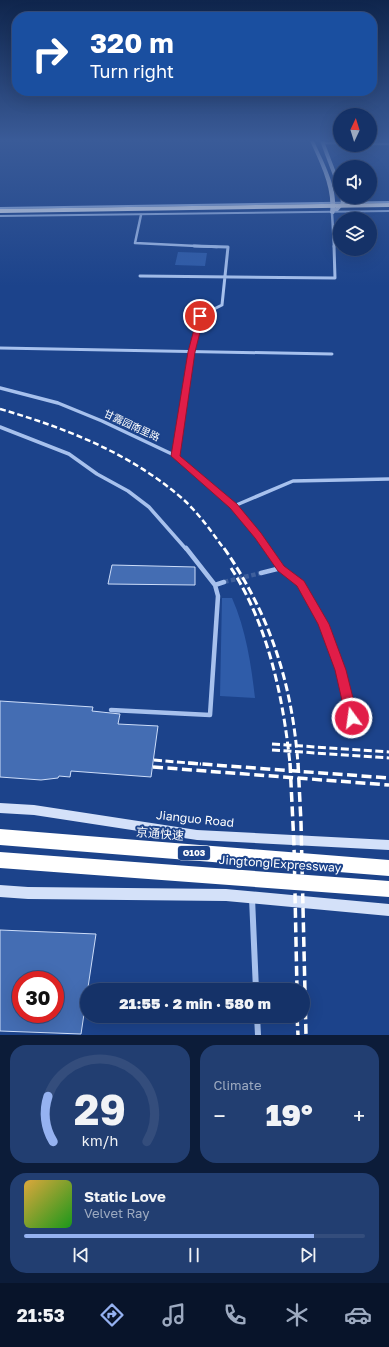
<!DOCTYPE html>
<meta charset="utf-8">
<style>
:root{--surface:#153268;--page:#223e71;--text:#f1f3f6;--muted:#9daac0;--line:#344d7c;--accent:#95b2f1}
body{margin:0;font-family:"Golos Text","Noto Sans SC",sans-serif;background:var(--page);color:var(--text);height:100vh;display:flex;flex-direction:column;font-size:15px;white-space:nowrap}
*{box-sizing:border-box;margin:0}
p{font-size:13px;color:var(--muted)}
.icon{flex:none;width:22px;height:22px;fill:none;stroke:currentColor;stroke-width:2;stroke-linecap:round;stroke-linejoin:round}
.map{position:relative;height:1035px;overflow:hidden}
.drawer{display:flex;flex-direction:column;gap:10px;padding:10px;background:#0c1c39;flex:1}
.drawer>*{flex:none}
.banner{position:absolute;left:12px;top:12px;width:365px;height:84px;border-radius:16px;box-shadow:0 4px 16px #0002,0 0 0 1px var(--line);background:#1a4fa0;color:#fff;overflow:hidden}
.needle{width:26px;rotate:4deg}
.fabs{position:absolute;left:333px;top:108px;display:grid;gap:8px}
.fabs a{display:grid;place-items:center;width:44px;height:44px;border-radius:50%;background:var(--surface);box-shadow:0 4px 16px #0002,0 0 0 1px var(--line);font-size:20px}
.speed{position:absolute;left:12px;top:971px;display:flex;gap:8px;font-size:20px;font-weight:700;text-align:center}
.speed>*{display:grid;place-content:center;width:52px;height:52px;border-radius:50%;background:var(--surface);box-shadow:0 4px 16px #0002,0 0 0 1px var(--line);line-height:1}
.speed .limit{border:6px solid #d22;background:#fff;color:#111}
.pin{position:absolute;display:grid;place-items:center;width:34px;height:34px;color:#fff;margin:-17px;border:2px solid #fff;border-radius:50%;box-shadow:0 1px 4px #0007}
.me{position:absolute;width:44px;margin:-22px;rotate:346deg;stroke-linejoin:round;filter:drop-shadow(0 0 3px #0008)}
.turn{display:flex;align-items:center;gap:14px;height:84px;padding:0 12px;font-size:18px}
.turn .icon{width:52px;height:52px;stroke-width:2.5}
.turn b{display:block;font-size:28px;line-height:34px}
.big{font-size:30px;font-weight:800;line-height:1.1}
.drawer .widget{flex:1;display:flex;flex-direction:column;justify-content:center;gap:6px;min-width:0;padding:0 14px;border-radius:16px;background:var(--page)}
.drawer .dial{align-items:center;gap:0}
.dial svg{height:104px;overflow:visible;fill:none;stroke:var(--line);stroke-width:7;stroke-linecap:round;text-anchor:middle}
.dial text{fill:var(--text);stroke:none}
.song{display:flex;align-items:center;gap:12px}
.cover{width:48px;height:48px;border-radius:6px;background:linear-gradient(135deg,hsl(40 70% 55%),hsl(120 70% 35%))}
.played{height:4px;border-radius:2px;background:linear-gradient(90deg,var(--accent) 85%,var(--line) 85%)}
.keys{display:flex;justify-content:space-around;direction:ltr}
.heat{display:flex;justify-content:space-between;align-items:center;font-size:22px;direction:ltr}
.drawer .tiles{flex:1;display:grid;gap:10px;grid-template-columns:1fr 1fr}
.widget:last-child{grid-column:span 2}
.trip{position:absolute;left:80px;top:983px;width:230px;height:40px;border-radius:20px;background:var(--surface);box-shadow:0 4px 16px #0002,0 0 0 1px var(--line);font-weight:800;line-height:40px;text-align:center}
.tabs{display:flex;height:64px;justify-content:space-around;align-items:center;background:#08142a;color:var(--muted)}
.tabs .icon{width:28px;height:28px}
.tabs .selected{color:var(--accent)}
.tabs b{font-size:18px;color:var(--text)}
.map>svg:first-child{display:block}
.green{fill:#2f5ca9}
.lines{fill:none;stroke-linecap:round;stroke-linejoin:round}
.canal{fill:#355388;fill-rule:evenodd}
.building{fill:#446db3;stroke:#cdddf9;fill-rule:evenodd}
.minor-tunnel{stroke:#3e5f9c;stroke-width:4.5;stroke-dasharray:4.5 2.5;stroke-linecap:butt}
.minor-far4{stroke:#a7c1ed;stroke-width:2.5}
.minor-far3{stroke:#a7c1ed;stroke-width:3}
.minor-far2{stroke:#a7c1ed;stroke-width:3.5}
.minor-far1{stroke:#a7c1ed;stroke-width:4.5}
.minor{stroke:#a7c1ed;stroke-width:6}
.tertiary{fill:#a7c1ed;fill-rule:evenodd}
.secondary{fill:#d4e1f9;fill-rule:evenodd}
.trunk{fill:#f6f9ff;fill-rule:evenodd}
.motorway{fill:#fff;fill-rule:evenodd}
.rail-far2{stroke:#fff;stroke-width:2.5;stroke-dasharray:6 3;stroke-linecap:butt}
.rail-far1{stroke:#fff;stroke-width:3;stroke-dasharray:8 3.5;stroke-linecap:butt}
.rail{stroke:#fff;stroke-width:3.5;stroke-dasharray:10 4.5;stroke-linecap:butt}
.route{fill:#e11d48;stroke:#92132f}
.labels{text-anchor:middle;stroke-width:4;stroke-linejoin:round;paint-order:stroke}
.shield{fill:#1c438b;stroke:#bbc7dc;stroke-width:1}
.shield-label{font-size:9px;font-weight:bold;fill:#fff}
.street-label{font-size:10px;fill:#fff;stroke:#1c438b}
.near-street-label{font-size:12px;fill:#fff;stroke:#1c438b}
</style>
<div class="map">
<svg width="389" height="1035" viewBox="0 0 389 1035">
<rect width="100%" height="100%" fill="#1c438b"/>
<path class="green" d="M 178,252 L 207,253 L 205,266 L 175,265 Z
M 222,598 L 232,598 C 246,630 251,664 255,698 L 220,696 Z"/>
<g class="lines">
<path class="canal" d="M 370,141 L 389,141 L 389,143 L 370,142 Z"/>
</g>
<path class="building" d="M 112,565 L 195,567 L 195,585 L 108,584 Z
M 0,701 L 93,707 L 92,711 L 120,714 L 118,724 L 158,726 L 151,777 L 71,771 L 70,777 L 59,776 L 58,778 L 41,780 L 0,777 Z
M 0,930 L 96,934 L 81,1034 L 0,1031 ZM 21,980 L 55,980 L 55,1014 L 21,1014 Z"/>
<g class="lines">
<path class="minor-tunnel" d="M 224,582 L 261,573"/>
<path class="minor-far4" d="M 323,143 L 340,143
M 370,144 L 389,144
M 332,213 L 334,247
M 141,215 L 135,243 L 217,247"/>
<path class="minor-far3" d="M 140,276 L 335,278 L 334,246
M 0,348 L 332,354
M 187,380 L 191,352 L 200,316 L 222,305 L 228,247 L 194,246"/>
<path class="minor-far2" d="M 0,388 L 58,403 L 102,421 L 174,455 L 234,506 L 267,549
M 0,427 L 69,454 L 97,474 L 128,491 L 149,507 L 186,549
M 176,456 L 187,379
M 234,506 L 293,481 L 389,479"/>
<path class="minor-far1" d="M 267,548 L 281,568 L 301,584 L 324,624 L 340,670 L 352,718
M 261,573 L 281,568
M 215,585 L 224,582
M 111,710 L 210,715 L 218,596 L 215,585 L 186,548"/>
<path class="minor" d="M 252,898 L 256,990
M 257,1016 L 258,1035"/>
<path class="tertiary" d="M 389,201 L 389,203 L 0,209 L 0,207 Z
M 389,210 L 389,212 L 0,217 L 0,215 Z"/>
<path class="secondary" d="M 310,141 L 314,141 C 323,161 337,186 335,208 L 341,203 L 340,197 L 344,197 L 345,203 L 338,211 L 335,211 L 334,214 L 330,213 C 333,188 320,163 310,141 Z
M 320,141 L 324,141 L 340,183 L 340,190 L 338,189 Z
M 0,803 L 34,805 L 197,830 L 389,840 L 389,850 L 197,840 L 34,815 L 0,813 Z
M 0,885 L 28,887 L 226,889 L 389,904 L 389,916 L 226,901 L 28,899 L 0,897 Z"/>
<path class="trunk" d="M 389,203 L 389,207 L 0,213 L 0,209 Z"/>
<path class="motorway" d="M 0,829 L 389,860 L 389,876 L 0,845 Z
M 0,852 L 389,881 L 389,897 L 0,868 Z"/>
<path class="rail-far2" d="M 0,409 C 66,428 132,454 184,500 C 199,514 212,532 224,549"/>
<path class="rail-far1" d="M 224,548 C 270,615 292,683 298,764
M 231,568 C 268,625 283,696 290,764
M 272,744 L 389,752
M 272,750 L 389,758
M 154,760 L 201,764"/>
<path class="rail" d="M 188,763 L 389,778
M 290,763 L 294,845 L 297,990
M 298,763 L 301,823 L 306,1035
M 153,767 L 389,785
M 297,1016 L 298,1035"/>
</g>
<linearGradient id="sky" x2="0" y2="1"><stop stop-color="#0f254c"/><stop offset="0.49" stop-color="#3a5b98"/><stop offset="1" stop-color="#3a5b98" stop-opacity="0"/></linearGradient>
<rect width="389" height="286" fill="url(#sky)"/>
<path class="route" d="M 198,314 L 204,316 L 195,352 L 180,456 L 237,504 L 261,533 L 284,566 L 304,581 L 329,624 L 346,670 L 358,718 L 356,721 L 348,721 L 346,718 L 335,670 L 318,624 L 297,586 L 278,571 L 255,538 L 230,508 L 171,456 L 188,352 Z"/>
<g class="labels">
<rect class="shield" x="178" y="846" width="32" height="14" rx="3"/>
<g class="shield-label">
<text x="194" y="856">G103</text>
</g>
<g class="street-label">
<text transform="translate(132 425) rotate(25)" y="4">甘露园南里路</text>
</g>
<g class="near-street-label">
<text transform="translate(195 819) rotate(6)" y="4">Jianguo Road</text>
<text transform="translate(160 834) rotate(5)" y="4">京通快速</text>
<text transform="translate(280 864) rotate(4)" y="4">Jingtong Expressway</text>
</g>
</g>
</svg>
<div class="fabs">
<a><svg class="needle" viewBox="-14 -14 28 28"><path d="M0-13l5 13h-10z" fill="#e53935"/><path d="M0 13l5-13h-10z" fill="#9daac0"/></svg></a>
<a><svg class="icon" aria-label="sound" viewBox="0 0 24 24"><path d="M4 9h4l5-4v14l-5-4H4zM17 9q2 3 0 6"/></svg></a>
<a><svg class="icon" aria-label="layers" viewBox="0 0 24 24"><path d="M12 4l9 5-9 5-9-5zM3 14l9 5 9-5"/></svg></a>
</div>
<div class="speed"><div class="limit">30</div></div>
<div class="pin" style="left:200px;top:316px;background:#d93025"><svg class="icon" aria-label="arrive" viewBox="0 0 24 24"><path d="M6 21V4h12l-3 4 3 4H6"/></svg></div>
<svg class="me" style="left:352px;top:718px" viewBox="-20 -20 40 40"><circle r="17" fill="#e11d48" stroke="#fff" stroke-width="3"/><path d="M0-11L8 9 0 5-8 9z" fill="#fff"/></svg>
<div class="trip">21:55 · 2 min · 580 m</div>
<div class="banner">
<div class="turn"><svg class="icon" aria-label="right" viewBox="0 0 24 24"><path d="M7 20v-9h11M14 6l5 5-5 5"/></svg><div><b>320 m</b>Turn right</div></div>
</div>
</div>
<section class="drawer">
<div class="tiles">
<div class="widget dial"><svg viewBox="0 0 100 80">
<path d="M14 69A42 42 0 1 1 86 69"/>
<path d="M14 69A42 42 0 0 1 10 34" stroke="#95b2f1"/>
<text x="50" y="56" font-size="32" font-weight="700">29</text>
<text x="50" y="72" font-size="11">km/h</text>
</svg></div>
<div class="widget"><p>Climate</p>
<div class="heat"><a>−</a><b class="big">19°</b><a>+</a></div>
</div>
<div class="widget">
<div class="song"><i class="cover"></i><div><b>Static Love</b><p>Velvet Ray</p></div></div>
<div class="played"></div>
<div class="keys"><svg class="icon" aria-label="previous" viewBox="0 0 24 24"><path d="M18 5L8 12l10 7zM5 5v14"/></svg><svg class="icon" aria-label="pause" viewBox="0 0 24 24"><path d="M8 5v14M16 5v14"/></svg><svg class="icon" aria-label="next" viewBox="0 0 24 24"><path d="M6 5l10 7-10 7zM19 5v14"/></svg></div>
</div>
</div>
</section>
<nav class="tabs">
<b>21:53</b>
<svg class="icon selected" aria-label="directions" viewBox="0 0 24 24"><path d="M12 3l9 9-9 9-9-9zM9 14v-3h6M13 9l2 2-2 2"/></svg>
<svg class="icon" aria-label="music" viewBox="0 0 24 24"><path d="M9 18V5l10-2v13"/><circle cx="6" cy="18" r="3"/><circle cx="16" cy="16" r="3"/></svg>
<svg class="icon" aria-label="phone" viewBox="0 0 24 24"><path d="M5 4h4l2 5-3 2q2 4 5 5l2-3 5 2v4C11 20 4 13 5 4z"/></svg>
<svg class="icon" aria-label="climate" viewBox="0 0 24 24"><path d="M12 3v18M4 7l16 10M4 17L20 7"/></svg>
<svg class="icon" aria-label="car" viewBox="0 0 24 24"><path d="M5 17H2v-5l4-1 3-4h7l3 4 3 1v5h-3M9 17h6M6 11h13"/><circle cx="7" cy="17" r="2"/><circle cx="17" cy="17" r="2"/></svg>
</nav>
